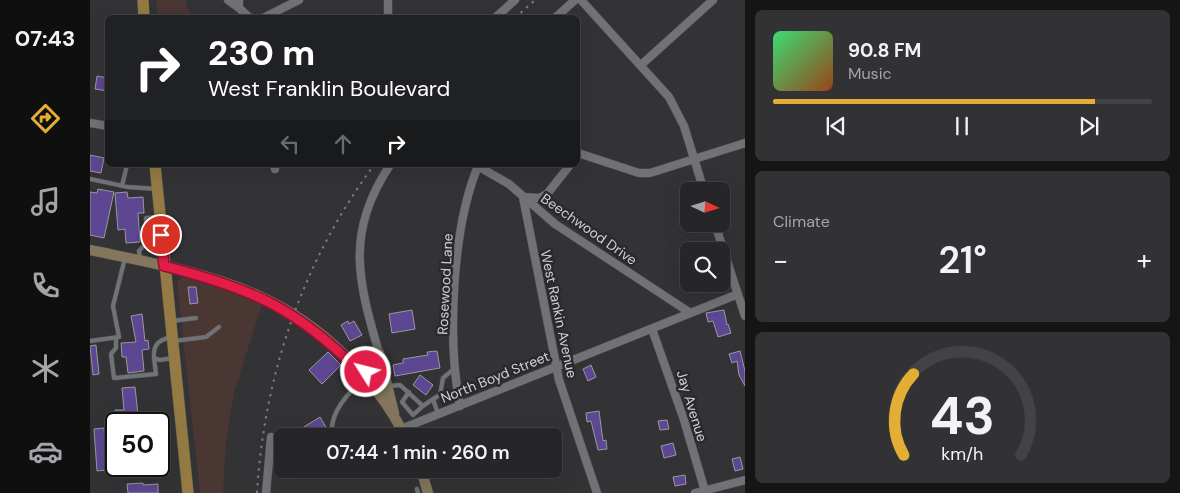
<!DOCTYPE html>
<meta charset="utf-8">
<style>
:root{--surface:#262628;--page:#323234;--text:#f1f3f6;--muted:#a4a5a8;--line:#424345;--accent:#e4ae35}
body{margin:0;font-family:"DM Sans",sans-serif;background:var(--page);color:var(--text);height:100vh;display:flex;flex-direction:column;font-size:19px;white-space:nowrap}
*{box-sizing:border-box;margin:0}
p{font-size:16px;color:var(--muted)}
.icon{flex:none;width:28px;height:28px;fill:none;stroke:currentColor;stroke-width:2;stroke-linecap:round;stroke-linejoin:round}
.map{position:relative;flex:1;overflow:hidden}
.details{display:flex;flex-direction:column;gap:10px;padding:10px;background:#151516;width:435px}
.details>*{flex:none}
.top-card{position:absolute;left:15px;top:15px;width:475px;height:152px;border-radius:8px;box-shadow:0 5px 20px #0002,0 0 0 1px var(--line);background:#202124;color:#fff;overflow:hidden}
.needle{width:32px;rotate:94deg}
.fabs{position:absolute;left:590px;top:182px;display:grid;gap:10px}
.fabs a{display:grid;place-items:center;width:50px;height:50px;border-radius:8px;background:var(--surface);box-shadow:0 5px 20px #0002,0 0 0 1px var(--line);font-size:25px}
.speed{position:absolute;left:15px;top:412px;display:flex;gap:10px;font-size:25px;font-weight:700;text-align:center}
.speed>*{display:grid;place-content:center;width:65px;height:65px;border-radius:50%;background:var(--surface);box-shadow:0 5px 20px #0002,0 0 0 1px var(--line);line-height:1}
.speed .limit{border:2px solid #111;border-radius:8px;background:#fff;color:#111}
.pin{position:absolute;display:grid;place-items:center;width:42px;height:42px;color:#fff;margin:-21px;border:2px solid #fff;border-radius:50%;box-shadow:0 1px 5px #0007}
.me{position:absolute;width:55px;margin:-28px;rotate:306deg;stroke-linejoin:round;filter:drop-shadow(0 0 4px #0008)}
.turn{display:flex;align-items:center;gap:18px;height:105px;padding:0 20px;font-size:22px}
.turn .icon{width:65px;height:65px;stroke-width:2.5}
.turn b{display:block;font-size:35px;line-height:42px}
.lanes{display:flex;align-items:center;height:48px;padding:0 20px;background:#0003;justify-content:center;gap:25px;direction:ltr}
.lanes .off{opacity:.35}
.big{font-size:38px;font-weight:600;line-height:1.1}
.details .tile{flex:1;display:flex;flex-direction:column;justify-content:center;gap:8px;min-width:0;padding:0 18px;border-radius:8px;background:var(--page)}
.details .dial{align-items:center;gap:0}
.dial svg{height:130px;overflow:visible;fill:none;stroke:var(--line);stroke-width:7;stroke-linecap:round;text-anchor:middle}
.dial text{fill:var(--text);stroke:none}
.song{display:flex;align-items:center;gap:15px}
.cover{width:60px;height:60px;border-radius:8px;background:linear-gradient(135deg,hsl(140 70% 55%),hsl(20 70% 35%))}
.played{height:5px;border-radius:2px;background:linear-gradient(90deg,var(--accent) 85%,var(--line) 85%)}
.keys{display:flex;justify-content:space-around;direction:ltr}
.heat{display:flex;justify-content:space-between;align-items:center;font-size:28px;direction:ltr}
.trip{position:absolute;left:184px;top:428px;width:288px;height:50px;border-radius:8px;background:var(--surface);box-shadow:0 5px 20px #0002,0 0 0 1px var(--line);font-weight:600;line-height:50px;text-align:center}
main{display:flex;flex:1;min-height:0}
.tabs{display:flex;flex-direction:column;width:90px;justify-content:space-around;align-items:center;background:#0f0f10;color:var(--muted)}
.tabs .icon{width:35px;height:35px}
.tabs .current{color:var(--accent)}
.tabs b{font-size:22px;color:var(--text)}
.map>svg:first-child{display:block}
.commercial{fill:#4a3632}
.building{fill:#5e4792;stroke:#99999c}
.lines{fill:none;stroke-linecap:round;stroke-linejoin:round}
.service-casing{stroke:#515254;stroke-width:5}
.minor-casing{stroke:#515254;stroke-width:9}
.secondary-casing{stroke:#515254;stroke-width:11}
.primary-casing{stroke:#515254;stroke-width:12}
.service{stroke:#717275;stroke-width:4}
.minor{stroke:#717275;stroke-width:8}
.secondary{stroke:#83765c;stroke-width:10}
.primary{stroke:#957b43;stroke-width:11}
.rail{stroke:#7b7c7e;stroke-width:2;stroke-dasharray:2.5 5;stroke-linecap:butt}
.route-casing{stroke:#92132f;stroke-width:12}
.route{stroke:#e11d48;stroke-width:9}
.labels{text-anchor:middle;stroke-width:5;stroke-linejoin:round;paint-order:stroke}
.street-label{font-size:14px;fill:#d0d1d3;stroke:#292a2c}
</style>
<main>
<nav class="tabs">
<b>07:43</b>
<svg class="icon current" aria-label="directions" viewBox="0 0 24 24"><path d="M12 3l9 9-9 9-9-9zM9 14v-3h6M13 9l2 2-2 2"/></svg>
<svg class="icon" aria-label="music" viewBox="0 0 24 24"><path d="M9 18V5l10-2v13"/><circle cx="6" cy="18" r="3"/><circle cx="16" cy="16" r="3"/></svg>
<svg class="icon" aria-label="phone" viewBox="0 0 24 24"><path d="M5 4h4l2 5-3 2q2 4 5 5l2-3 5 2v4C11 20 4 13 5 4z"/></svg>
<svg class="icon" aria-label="climate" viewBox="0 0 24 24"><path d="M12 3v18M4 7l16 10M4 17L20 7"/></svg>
<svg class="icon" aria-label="car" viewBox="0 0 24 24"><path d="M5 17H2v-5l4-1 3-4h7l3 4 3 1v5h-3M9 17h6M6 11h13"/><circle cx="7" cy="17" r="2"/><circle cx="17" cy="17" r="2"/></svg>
</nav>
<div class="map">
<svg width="655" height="493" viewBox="0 0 655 493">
<rect width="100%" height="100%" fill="#333336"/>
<path class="commercial" d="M 66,0 L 96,0 L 97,8 L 104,17 L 68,17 Z
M 93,277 L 125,286 L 172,305 L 144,392 L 136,442 L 133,493 L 110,493 L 87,282 Z"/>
<path class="building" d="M 7,76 L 18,78 L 18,91 L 5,89 Z
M 0,155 L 14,158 L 11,173 L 0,171 Z
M 8,189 L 24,192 L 14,238 L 0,235 L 0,192 L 7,193 Z
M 37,192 L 38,198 L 53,197 L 54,213 L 48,213 L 50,242 L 36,243 L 35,229 L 28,230 L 25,193 Z
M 98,287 L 106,287 L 108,303 L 100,304 Z
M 322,310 L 325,329 L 302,333 L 299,314 Z
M 634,310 L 637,325 L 638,324 L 641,333 L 628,337 L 623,321 L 618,322 L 616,313 Z
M 52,314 L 55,341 L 58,340 L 59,349 L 52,350 L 54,371 L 38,373 L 36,357 L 32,357 L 31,343 L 46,342 L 41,316 Z
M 258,321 L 259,324 L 264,321 L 272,335 L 260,341 L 251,325 Z
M 6,345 L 9,374 L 3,375 L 0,346 Z
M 347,351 L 350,368 L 305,376 L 303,365 L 313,363 L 313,359 L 338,355 L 337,352 Z
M 650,351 L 655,371 L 655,386 L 649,375 L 647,361 L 642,363 L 639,354 Z
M 238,352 L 251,365 L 232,384 L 219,370 Z
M 501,365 L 506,377 L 498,381 L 493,369 Z
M 330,375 L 343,385 L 336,395 L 323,385 Z
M 45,387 L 48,415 L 57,414 L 58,424 L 25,421 L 25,410 L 34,410 L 32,388 Z
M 509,411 L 513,441 L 516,440 L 517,449 L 508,450 L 501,421 L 497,422 L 496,413 Z
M 230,417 L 237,429 L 225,436 L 212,436 L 209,430 Z
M 577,420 L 579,429 L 570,430 L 568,421 Z
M 14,428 L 17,470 L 7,471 L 4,429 Z
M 583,443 L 586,455 L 574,458 L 571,446 Z
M 650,457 L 653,469 L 645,471 L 642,459 Z
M 595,475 L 596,484 L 585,486 L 583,477 Z
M 53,483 L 53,485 L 68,484 L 68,493 L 38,493 L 37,484 Z"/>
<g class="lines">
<defs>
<path id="service" d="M 0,179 L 38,187 L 67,189
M 32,186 L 37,165
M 50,259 L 49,251 L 57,242 L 56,218 L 69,217
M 82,321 L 106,318
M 26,337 L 26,348 L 21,354 L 24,378 L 66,374 L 64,358
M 81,337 C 69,340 63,344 64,358 L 70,360 L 83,358
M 0,341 L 29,337 L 23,306 L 35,258
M 84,341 L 116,337 L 129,327
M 299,386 L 310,385 L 333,406 L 343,399 L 348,414
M 319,392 L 312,402 L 323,415 L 333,406
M 350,395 L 353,378 L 365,368
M 343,399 L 350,395 L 367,392
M 242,436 C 239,412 259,392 275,378
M 301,436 L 310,430
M 327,489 L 328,493"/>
<path id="minor" d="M 138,0 L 149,8
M 149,0 L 149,8 L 160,18
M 298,0 L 298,18
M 491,0 L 579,97 L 594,126 L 614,191
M 173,18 L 209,0
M 405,18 L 425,0
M 465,18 L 485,0
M 551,65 L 623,0
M 0,123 L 18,126
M 488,153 L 549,173 L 560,173 L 655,143
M 184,165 L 185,169
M 386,165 L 419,184 L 465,224 L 599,312
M 480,165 L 457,194 L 449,198 L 433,197 L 469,380 L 507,493
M 625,224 L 655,316
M 562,329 L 594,420 L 615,491
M 289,353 C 268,280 255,233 300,165
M 370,406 C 357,339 362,229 388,166
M 311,429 L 648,294
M 176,493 L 181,437
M 605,493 L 655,480"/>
<path id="secondary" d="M 0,250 C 57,262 116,272 169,296 C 230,323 285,377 315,436
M 289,353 L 304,413
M 271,373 C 281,372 289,365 289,354
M 331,469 L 338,493"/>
<path id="primary" d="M 53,0 L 54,18
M 65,165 L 98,493"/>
</defs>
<use href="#service" class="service-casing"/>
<use href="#minor" class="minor-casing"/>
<use href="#secondary" class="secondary-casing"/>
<use href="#primary" class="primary-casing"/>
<use href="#service" class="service"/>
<use href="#minor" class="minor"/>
<use href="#secondary" class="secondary"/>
<use href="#primary" class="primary"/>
<path class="rail" d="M 425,18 L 445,0
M 167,493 C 174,375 213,261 284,165"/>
</g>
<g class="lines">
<defs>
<path id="route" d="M 71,235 L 74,266 C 161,288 207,308 271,373 L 276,372"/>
</defs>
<use href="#route" class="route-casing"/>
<use href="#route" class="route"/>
</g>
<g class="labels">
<g class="street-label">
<text transform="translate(499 229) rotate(35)" y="5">Beechwood Drive</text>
<text transform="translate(355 284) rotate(-87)" y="5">Rosewood Lane</text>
<text transform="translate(469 314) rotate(78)" y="5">West Rankin Avenue</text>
<text transform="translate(405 377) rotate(-22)" y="5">North Boyd Street</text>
<text transform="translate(602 406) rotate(73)" y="5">Jay Avenue</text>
</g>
</g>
</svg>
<div class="fabs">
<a><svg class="needle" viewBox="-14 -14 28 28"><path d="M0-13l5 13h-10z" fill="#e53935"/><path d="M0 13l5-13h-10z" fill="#a4a5a8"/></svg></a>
<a><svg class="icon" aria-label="search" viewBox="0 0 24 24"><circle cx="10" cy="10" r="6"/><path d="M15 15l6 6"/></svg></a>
</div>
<div class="speed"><div class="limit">50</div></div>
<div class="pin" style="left:71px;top:235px;background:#d93025"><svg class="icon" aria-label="arrive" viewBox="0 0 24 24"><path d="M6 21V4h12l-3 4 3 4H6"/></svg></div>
<svg class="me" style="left:276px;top:372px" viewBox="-20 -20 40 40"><circle r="17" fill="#e11d48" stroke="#fff" stroke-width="3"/><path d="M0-11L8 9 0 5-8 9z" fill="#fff"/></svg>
<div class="trip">07:44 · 1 min · 260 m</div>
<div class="top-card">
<div class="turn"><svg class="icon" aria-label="right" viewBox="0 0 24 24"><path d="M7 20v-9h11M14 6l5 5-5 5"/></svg><div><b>230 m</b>West Franklin Boulevard</div></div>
<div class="lanes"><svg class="icon off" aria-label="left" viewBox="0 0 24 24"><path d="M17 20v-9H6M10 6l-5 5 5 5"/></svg><svg class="icon off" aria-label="ahead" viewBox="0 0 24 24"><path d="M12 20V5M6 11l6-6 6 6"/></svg><svg class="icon" aria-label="right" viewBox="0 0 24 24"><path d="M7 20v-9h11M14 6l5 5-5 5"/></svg></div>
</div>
</div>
<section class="details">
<div class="tile">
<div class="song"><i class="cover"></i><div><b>90.8 FM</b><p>Music</p></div></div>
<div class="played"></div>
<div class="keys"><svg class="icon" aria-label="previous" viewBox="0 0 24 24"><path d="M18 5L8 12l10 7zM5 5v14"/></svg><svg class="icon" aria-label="pause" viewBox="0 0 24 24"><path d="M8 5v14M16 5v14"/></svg><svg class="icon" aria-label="next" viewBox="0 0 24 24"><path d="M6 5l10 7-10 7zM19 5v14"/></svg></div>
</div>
<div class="tile"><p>Climate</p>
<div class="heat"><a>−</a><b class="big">21°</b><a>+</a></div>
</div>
<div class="tile dial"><svg viewBox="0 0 100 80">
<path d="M14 69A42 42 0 1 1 86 69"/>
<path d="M14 69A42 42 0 0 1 20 19" stroke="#e4ae35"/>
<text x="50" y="56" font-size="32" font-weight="700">43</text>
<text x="50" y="72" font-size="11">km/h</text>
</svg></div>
</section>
</main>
